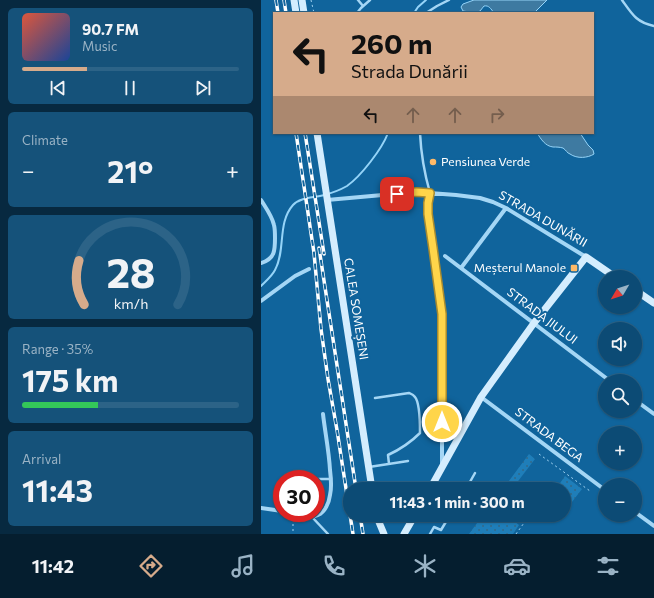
<!DOCTYPE html>
<meta charset="utf-8">
<style>
:root{--surface:#0c4b75;--page:#15527a;--text:#f1f3f6;--muted:#9ab3c5;--line:#2c6387;--accent:#d6ab8b}
body{margin:0;font-family:Commissioner,sans-serif;background:var(--page);color:var(--text);height:100vh;display:flex;flex-direction:column;font-size:15px;white-space:nowrap}
*{box-sizing:border-box;margin:0}
p{font-size:13px;color:var(--muted)}
.icon{flex:none;width:22px;height:22px;fill:none;stroke:currentColor;stroke-width:2;stroke-linecap:round;stroke-linejoin:round}
.map{position:relative;flex:1;overflow:hidden}
.details{display:flex;flex-direction:column;gap:8px;padding:8px;background:#072940;width:261px}
.details>*{flex:none}
.banner{position:absolute;left:12px;top:12px;width:321px;height:122px;border-radius:0px;box-shadow:0 1px 3px #0004,0 0 0 1px var(--line);background:#d6ab8b;color:#111;overflow:hidden}
.needle{width:26px;rotate:231deg}
.buttons{position:absolute;left:337px;top:270px;display:grid;gap:8px}
.buttons a{display:grid;place-items:center;width:44px;height:44px;border-radius:50%;background:var(--surface);box-shadow:0 1px 3px #0004,0 0 0 1px var(--line);font-size:20px}
.speed{position:absolute;left:12px;top:470px;display:flex;gap:8px;font-size:20px;font-weight:700;text-align:center}
.speed>*{display:grid;place-content:center;width:52px;height:52px;border-radius:50%;background:var(--surface);box-shadow:0 1px 3px #0004,0 0 0 1px var(--line);line-height:1}
.speed .limit{border:6px solid #d22;background:#fff;color:#111}
.pin{position:absolute;display:grid;place-items:center;width:34px;height:34px;color:#fff;margin:-17px;border-radius:8px;box-shadow:0 2px 6px #0006}
.me{position:absolute;width:44px;margin:-22px;rotate:0deg;stroke-linejoin:round;filter:drop-shadow(0 0 3px #0008)}
.turn{display:flex;align-items:center;gap:14px;height:84px;padding:0 12px;font-size:18px}
.turn .icon{width:52px;height:52px;stroke-width:2.5}
.turn b{display:block;font-size:28px;line-height:34px}
.lanes{display:flex;align-items:center;height:38px;padding:0 12px;background:#0003;justify-content:center;gap:20px;direction:ltr}
.lanes .off{opacity:.35}
.big{font-size:30px;font-weight:700;line-height:1.1}
.details .widget{flex:1;display:flex;flex-direction:column;justify-content:center;gap:6px;min-width:0;padding:0 14px;border-radius:6px;background:var(--page)}
.details .dial{align-items:center;gap:0}
.dial svg{height:104px;overflow:visible;fill:none;stroke:var(--line);stroke-width:7;stroke-linecap:round;text-anchor:middle}
.dial text{fill:var(--text);stroke:none}
.song{display:flex;align-items:center;gap:12px}
.cover{width:48px;height:48px;border-radius:6px;background:linear-gradient(135deg,hsl(10 70% 55%),hsl(220 70% 35%))}
.played{height:4px;border-radius:2px;background:linear-gradient(90deg,var(--accent) 30%,var(--line) 30%)}
.keys{display:flex;justify-content:space-around;direction:ltr}
.heat{display:flex;justify-content:space-between;align-items:center;font-size:22px;direction:ltr}
.charge{height:6px;border-radius:3px;background:linear-gradient(90deg,#34c759 35%,var(--line) 0)}
.trip{position:absolute;left:82px;top:482px;width:228px;height:40px;border-radius:20px;background:var(--surface);box-shadow:0 1px 3px #0004,0 0 0 1px var(--line);font-weight:700;line-height:40px;text-align:center}
.dock{display:flex;height:64px;justify-content:space-around;align-items:center;background:#051e2f;color:var(--muted)}
.dock .icon{width:28px;height:28px}
.dock .selected{color:var(--accent)}
.dock b{font-size:18px;color:var(--text)}
main{display:flex;flex:1;min-height:0}
.map>svg:first-child{display:block}
.grass{fill:url(#grass-dots)}
.water{fill:#3e7aa1;stroke:#95d4f8}
.lines{fill:none;stroke-linecap:round;stroke-linejoin:round}
.stream{stroke:#95d4f8;stroke-width:2}
.path{stroke:#a4d6f5;stroke-width:1;stroke-dasharray:2 3;stroke-linecap:butt}
.lane{stroke:#a4d6f5;stroke-width:2.5}
.street{stroke:#a4d6f5;stroke-width:4}
.secondary{stroke:#d4edfe;stroke-width:7}
.rail-casing{stroke:#fff;stroke-width:3.5}
.rail{stroke:#10649c;stroke-width:2;stroke-dasharray:6;stroke-linecap:butt}
.route-casing{stroke:#a68a30;stroke-width:10}
.route{stroke:#ffd54a;stroke-width:7}
.poi-dot{fill:#ffba68;stroke:#10649c;stroke-width:1.5}
.labels{text-anchor:middle;stroke-width:4;stroke-linejoin:round;paint-order:stroke}
.poi-label{font-size:12px;fill:#fff;stroke:#10649c;text-anchor:start}
.street-label{font-size:12px;fill:#fff;stroke:#10649c}
</style>
<main>
<section class="details">
<div class="widget">
<div class="song"><i class="cover"></i><div><b>90.7 FM</b><p>Music</p></div></div>
<div class="played"></div>
<div class="keys"><svg class="icon" aria-label="previous" viewBox="0 0 24 24"><path d="M18 5L8 12l10 7zM5 5v14"/></svg><svg class="icon" aria-label="pause" viewBox="0 0 24 24"><path d="M8 5v14M16 5v14"/></svg><svg class="icon" aria-label="next" viewBox="0 0 24 24"><path d="M6 5l10 7-10 7zM19 5v14"/></svg></div>
</div>
<div class="widget"><p>Climate</p>
<div class="heat"><a>−</a><b class="big">21°</b><a>+</a></div>
</div>
<div class="widget dial"><svg viewBox="0 0 100 80">
<path d="M14 69A42 42 0 1 1 86 69"/>
<path d="M14 69A42 42 0 0 1 10 35" stroke="#d6ab8b"/>
<text x="50" y="56" font-size="32" font-weight="700">28</text>
<text x="50" y="72" font-size="11">km/h</text>
</svg></div>
<div class="widget"><p>Range · 35%</p><b class="big">175 km</b><div class="charge"></div></div>
<div class="widget"><p>Arrival</p><b class="big">11:43</b></div>
</section>
<div class="map">
<svg width="393" height="534" viewBox="0 0 393 534">
<defs>
<pattern id="grass-dots" width="8" height="8" patternUnits="userSpaceOnUse"><rect width="8" height="8" fill="#1f7eb9"/><path d="M2 2h.1M6 6h.1" fill="none" stroke="#336888" stroke-width="1.8" stroke-linecap="round"/></pattern>
</defs>
<rect width="100%" height="100%" fill="#10649c"/>
<path class="grass" d="M 268,454 L 274,459 L 251,489 L 242,489 Z
M 304,476 L 321,489 L 304,511 L 303,510 L 303,489 L 295,489 Z
M 222,515 L 245,515 L 258,525 L 252,534 L 208,534 Z"/>
<path class="water" d="M 213,0 L 286,0 L 273,13 L 233,13 C 230,9 228,5 223,6 L 219,11 L 215,13 L 202,11 L 200,7 L 202,4 Z
M 276,133 L 319,133 L 327,145 L 332,150 L 333,154 C 327,158 316,159 309,154 C 306,153 305,150 302,148 C 298,147 296,147 292,147 C 284,146 280,139 276,133 Z"/>
<g class="lines">
<path class="stream" d="M 153,13 L 157,7 L 165,0
M 0,286 C 5,281 11,276 14,270 C 25,250 16,223 32,205 C 39,197 54,198 63,195 C 71,193 79,190 86,186 C 100,176 121,149 127,133"/>
<path class="path" d="M 50,0 L 53,13
M 278,454 L 329,491
M 32,531 L 32,518
M 255,534 L 268,516"/>
<path class="lane" d="M 97,0 L 102,6
M 361,0 C 371,14 375,22 393,26
M 96,13 L 100,8 L 109,0
M 165,13 L 176,6 L 188,0
M 159,133 C 160,154 163,172 169,193
M 114,398 L 148,393 C 151,394 152,394 154,397 C 159,403 159,425 159,433 C 149,443 140,449 127,455 L 128,464
M 108,467 L 147,461
M 55,481 L 57,479 L 70,479
M 205,489 L 214,473
M 51,517 L 67,534
M 169,534 L 173,527 L 180,530 L 189,515"/>
<path class="street" d="M 169,193 L 167,203 L 167,214 L 172,248 L 181,314 L 181,464
M 0,200 C 5,208 11,216 13,225 C 14,229 14,234 14,238 C 14,250 14,259 0,263
M 66,200 L 155,192 L 195,195 L 219,198 L 232,202 L 245,208 L 325,257
M 184,256 L 349,381
M 200,268 L 245,208
M 0,301 L 34,276 L 48,269
M 220,397 L 344,490
M 374,400 L 393,414
M 0,508 L 21,511
M 374,512 L 393,526
M 29,513 C 37,515 49,519 57,515 C 64,512 68,503 69,495 C 71,487 70,478 69,470 C 68,451 64,432 62,414"/>
<path class="secondary" d="M 33,0 L 35,13
M 41,0 L 43,13
M 56,133 L 111,489
M 374,290 L 393,303
M 169,489 L 220,397 L 273,323 L 325,257 L 354,277
M 115,515 L 123,534
M 143,534 L 154,515"/>
<defs>
<path id="rail" d="M 15,0 L 17,13
M 23,0 L 25,13
M 35,133 L 53,253 L 60,329 L 67,379 L 76,430 L 92,534
M 44,133 L 63,254
M 58,248 L 95,489
M 99,515 L 102,534"/>
</defs>
<use href="#rail" class="rail-casing"/>
<use href="#rail" class="rail"/>
</g>
<g class="lines">
<defs>
<path id="route" d="M 136,194 L 155,192 L 169,193 L 167,203 L 167,214 L 172,248 L 181,314 L 181,422"/>
</defs>
<use href="#route" class="route-casing"/>
<use href="#route" class="route"/>
</g>
<g class="poi-dot">
<circle cx="172" cy="162" r="4"/>
<rect x="309" y="264" width="8" height="8" rx="2"/>
</g>
<g class="labels">
<g class="poi-label">
<text x="180" y="166">Pensiunea Verde</text>
<text x="305" y="272" text-anchor="end">Meșterul Manole</text>
</g>
<g class="street-label">
<text transform="translate(282 219) rotate(30)" y="4">STRADA DUNĂRII</text>
<text transform="translate(95 309) rotate(81)" y="4">CALEA SOMEȘENI</text>
<text transform="translate(281 316) rotate(37)" y="4">STRADA JIULUI</text>
<text transform="translate(288 435) rotate(37)" y="4">STRADA BEGA</text>
</g>
</g>
</svg>
<div class="buttons">
<a><svg class="needle" viewBox="-14 -14 28 28"><path d="M0-13l5 13h-10z" fill="#e53935"/><path d="M0 13l5-13h-10z" fill="#9ab3c5"/></svg></a>
<a><svg class="icon" aria-label="sound" viewBox="0 0 24 24"><path d="M4 9h4l5-4v14l-5-4H4zM17 9q2 3 0 6"/></svg></a>
<a><svg class="icon" aria-label="search" viewBox="0 0 24 24"><circle cx="10" cy="10" r="6"/><path d="M15 15l6 6"/></svg></a>
<a>+</a>
<a>−</a>
</div>
<div class="speed"><div class="limit">30</div></div>
<div class="pin" style="left:136px;top:194px;background:#d93025"><svg class="icon" aria-label="arrive" viewBox="0 0 24 24"><path d="M6 21V4h12l-3 4 3 4H6"/></svg></div>
<svg class="me" style="left:181px;top:422px" viewBox="-20 -20 40 40"><circle r="17" fill="#ffd54a" stroke="#fff" stroke-width="3"/><path d="M0-11L8 9 0 5-8 9z" fill="#fff"/></svg>
<div class="trip">11:43 · 1 min · 300 m</div>
<div class="banner">
<div class="turn"><svg class="icon" aria-label="left" viewBox="0 0 24 24"><path d="M17 20v-9H6M10 6l-5 5 5 5"/></svg><div><b>260 m</b>Strada Dunării</div></div>
<div class="lanes"><svg class="icon" aria-label="left" viewBox="0 0 24 24"><path d="M17 20v-9H6M10 6l-5 5 5 5"/></svg><svg class="icon off" aria-label="ahead" viewBox="0 0 24 24"><path d="M12 20V5M6 11l6-6 6 6"/></svg><svg class="icon off" aria-label="ahead" viewBox="0 0 24 24"><path d="M12 20V5M6 11l6-6 6 6"/></svg><svg class="icon off" aria-label="right" viewBox="0 0 24 24"><path d="M7 20v-9h11M14 6l5 5-5 5"/></svg></div>
</div>
</div>
</main>
<nav class="dock">
<b>11:42</b>
<svg class="icon selected" aria-label="directions" viewBox="0 0 24 24"><path d="M12 3l9 9-9 9-9-9zM9 14v-3h6M13 9l2 2-2 2"/></svg>
<svg class="icon" aria-label="music" viewBox="0 0 24 24"><path d="M9 18V5l10-2v13"/><circle cx="6" cy="18" r="3"/><circle cx="16" cy="16" r="3"/></svg>
<svg class="icon" aria-label="phone" viewBox="0 0 24 24"><path d="M5 4h4l2 5-3 2q2 4 5 5l2-3 5 2v4C11 20 4 13 5 4z"/></svg>
<svg class="icon" aria-label="climate" viewBox="0 0 24 24"><path d="M12 3v18M4 7l16 10M4 17L20 7"/></svg>
<svg class="icon" aria-label="car" viewBox="0 0 24 24"><path d="M5 17H2v-5l4-1 3-4h7l3 4 3 1v5h-3M9 17h6M6 11h13"/><circle cx="7" cy="17" r="2"/><circle cx="17" cy="17" r="2"/></svg>
<svg class="icon" aria-label="filters" viewBox="0 0 24 24"><path d="M4 7h16M4 17h16"/><circle cx="9" cy="7" r="2"/><circle cx="15" cy="17" r="2"/></svg>
</nav>
